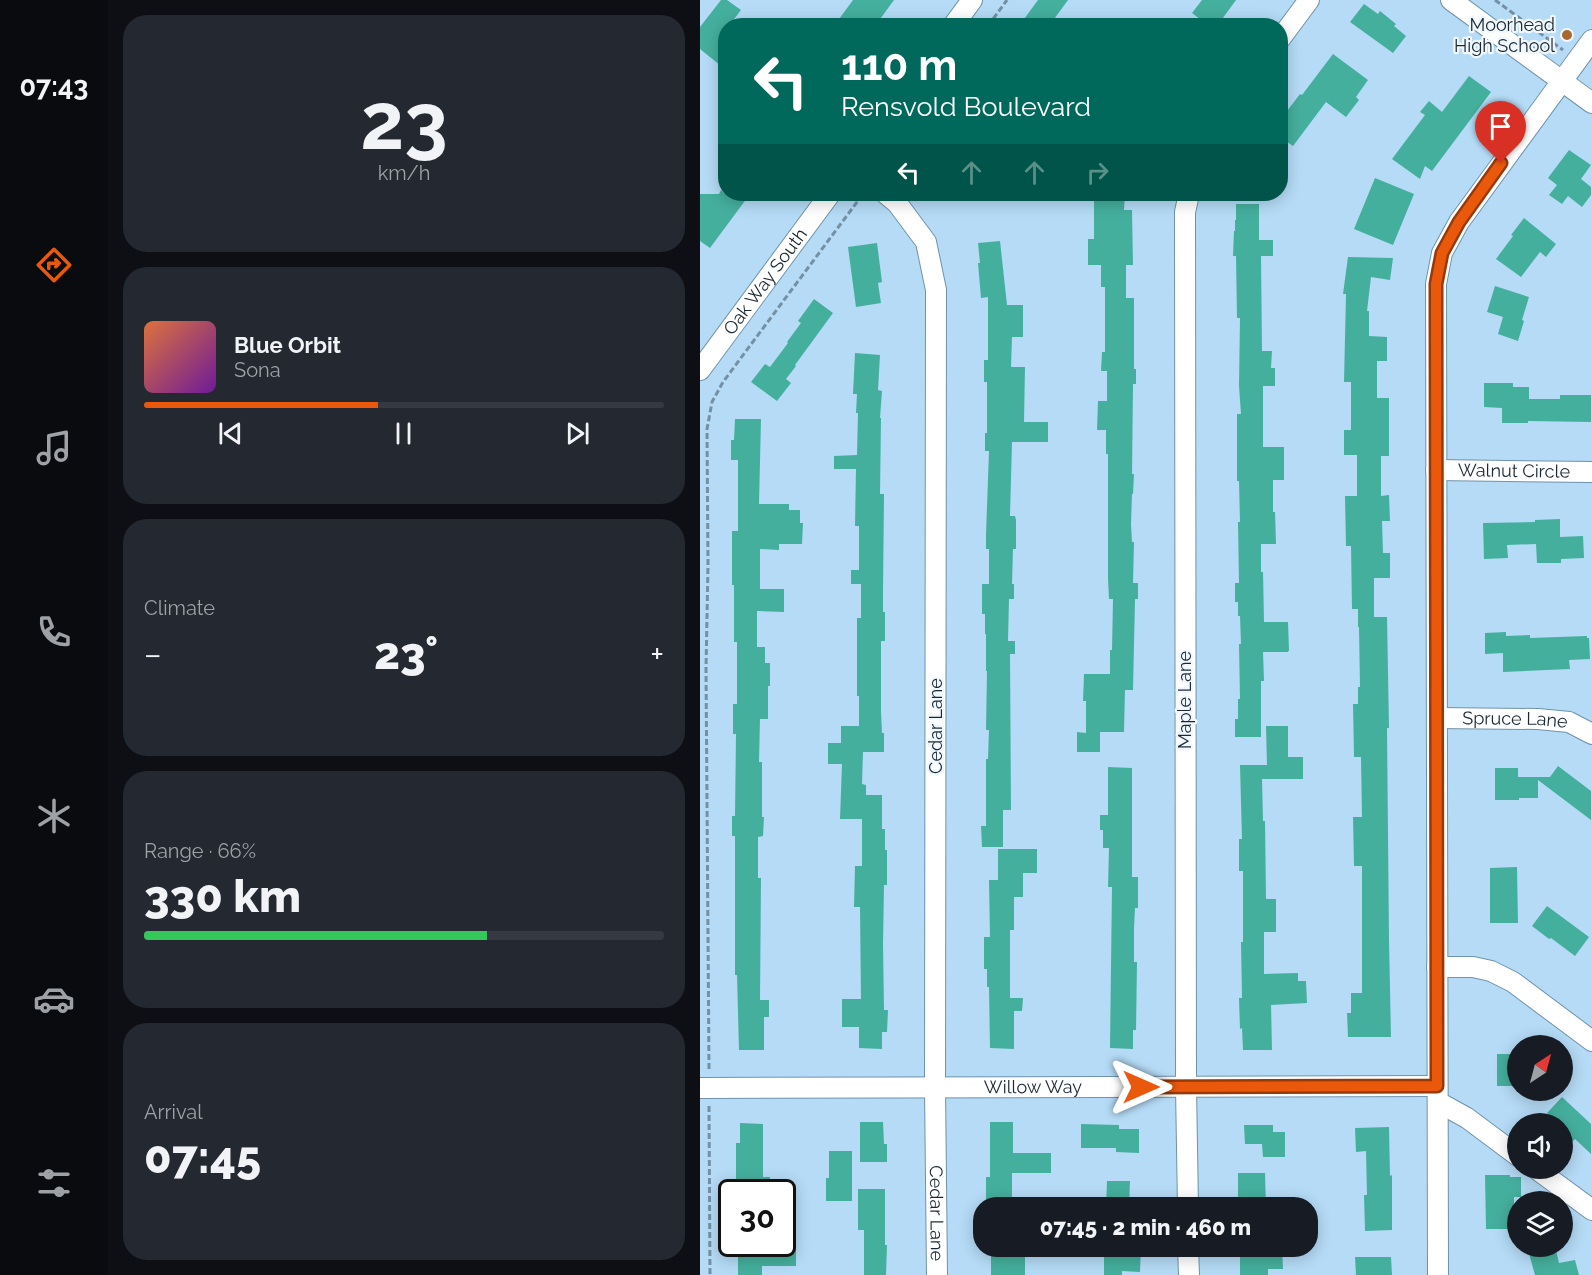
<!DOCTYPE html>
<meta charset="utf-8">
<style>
:root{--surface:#171b24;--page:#242831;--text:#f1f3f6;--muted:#9ea1a6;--line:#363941;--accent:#ea580c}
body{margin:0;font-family:Raleway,sans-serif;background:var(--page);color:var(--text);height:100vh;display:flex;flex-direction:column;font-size:22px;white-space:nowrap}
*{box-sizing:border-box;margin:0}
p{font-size:20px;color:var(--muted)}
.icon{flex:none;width:33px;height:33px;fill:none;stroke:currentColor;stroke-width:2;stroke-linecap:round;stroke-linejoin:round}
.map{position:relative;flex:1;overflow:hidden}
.details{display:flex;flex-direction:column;gap:15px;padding:15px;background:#0d0f14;width:592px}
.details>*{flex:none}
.hud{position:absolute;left:18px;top:18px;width:570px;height:183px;border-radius:24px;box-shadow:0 3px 15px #0003;background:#00695c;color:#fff;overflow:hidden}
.needle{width:39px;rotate:36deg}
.fabs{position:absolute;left:807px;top:1035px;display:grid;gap:12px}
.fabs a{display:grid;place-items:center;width:66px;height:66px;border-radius:50%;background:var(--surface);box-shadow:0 3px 15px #0003;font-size:30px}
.speed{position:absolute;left:18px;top:1179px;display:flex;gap:12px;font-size:30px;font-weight:700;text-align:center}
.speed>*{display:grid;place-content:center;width:78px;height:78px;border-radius:50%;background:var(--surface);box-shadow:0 3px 15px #0003;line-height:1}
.speed .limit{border:3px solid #111;border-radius:9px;background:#fff;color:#111}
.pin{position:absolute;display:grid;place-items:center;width:51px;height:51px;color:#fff;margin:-62px -26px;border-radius:50% 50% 50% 0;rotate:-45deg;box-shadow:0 0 6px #0007}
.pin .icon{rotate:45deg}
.me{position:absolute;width:66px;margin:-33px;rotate:90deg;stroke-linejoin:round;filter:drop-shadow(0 0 4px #0008)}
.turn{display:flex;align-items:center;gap:21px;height:126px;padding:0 24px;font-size:27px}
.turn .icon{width:78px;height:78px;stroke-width:2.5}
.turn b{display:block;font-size:42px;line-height:51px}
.lanes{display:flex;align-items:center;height:57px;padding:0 24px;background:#0003;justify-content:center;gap:30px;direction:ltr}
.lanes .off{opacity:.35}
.big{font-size:45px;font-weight:800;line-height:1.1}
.details .widget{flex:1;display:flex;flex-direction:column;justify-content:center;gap:9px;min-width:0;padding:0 21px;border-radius:24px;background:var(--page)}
.details .dial{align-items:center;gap:0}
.dial b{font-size:78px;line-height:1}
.song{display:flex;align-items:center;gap:18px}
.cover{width:72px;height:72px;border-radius:9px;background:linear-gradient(135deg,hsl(20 70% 55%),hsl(280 70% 35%))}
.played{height:6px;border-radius:3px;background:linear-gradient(90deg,var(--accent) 45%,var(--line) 45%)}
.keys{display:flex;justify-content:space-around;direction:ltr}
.heat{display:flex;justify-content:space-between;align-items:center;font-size:33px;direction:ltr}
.charge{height:9px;border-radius:4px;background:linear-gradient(90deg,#34c759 66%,var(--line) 0)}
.trip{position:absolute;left:273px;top:1197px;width:345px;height:60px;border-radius:24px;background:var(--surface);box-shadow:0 3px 15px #0003;font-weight:800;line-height:60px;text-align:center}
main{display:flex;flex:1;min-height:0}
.dock{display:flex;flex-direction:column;width:108px;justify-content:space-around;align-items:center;background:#090b0e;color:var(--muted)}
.dock .icon{width:42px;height:42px}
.dock .on{color:var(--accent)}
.dock b{font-size:27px;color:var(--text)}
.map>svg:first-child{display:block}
.building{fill:#45af9d}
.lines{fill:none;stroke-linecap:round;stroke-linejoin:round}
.minor-casing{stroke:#6f93ac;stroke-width:22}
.path{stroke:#7490a4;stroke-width:3;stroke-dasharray:6 3;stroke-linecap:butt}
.minor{stroke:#fff;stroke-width:20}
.route-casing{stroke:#983908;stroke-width:15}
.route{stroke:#ea580c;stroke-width:10}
.poi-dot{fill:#a86930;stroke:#f0f7fd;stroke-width:2}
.labels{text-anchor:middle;stroke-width:4.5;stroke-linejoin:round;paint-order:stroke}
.poi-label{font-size:18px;fill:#1a2833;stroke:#f0f7fd;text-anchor:end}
.street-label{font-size:18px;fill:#1a2833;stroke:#f0f7fd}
</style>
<main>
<nav class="dock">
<b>07:43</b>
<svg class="icon on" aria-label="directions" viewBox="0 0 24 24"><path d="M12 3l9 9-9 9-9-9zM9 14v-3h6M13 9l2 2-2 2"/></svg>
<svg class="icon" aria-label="music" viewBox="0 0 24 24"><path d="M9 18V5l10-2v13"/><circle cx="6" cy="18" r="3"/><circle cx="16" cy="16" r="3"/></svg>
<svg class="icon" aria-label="phone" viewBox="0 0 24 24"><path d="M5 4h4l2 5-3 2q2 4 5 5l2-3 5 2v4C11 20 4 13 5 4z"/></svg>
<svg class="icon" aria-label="climate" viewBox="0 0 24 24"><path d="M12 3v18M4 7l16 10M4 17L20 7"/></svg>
<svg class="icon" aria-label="car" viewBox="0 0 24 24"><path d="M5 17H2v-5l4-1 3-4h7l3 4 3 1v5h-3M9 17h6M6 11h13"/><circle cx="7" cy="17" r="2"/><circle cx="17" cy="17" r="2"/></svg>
<svg class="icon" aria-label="filters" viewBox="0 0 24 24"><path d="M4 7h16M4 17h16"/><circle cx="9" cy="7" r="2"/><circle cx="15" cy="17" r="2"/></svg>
</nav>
<section class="details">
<div class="widget dial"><b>23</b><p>km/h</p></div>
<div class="widget">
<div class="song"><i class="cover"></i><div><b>Blue Orbit</b><p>Sona</p></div></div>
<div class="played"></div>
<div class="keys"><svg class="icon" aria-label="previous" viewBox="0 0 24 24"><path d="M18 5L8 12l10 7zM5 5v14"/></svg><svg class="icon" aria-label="pause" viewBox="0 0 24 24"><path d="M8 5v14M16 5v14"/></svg><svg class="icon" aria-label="next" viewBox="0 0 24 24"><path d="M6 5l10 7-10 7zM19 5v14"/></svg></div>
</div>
<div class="widget"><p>Climate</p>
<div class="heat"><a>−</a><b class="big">23°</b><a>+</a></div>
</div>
<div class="widget"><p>Range · 66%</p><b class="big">330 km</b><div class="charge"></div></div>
<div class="widget"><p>Arrival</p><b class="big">07:45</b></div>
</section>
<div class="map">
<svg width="892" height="1275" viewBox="0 0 892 1275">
<rect width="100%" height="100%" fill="#b5dbf6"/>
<path class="building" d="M 21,0 L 27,0 L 41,10 L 29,26 L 26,26 L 26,70 L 0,49 L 0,27 Z
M 153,0 L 194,0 L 175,26 L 134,26 Z
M 338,0 L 368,0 L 349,26 L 319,26 Z
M 502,0 L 536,0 L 517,26 L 509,26 L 492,13 Z
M 664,4 L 678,14 L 680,11 L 696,24 L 694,26 L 706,36 L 693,53 L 650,22 Z
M 633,54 L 668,80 L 656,97 L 659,100 L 646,117 L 626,102 L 593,146 L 580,137 L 580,106 L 587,111 L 600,94 L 602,95 Z
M 769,76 L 791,92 L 732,171 L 725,166 L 720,179 L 692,159 L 725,115 L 720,112 L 729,101 L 742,112 Z
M 869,150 L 891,165 L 881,179 L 891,187 L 891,195 L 882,207 L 868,196 L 862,204 L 849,195 L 857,185 L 848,178 Z
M 675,178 L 714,194 L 693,245 L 654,229 Z
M 21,190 L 25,194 L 50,194 L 10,248 L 0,241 L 0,194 L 19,194 Z
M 403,194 L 425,194 L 424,210 L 432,210 L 433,265 L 426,265 L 426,298 L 434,298 L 434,369 L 436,369 L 436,384 L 433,384 L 432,474 L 434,474 L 433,494 L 432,494 L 431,524 L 432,542 L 434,542 L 433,583 L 438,583 L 438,599 L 435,599 L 433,690 L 425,690 L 424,732 L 400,732 L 400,752 L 377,752 L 377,732 L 386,733 L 386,701 L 383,701 L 384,674 L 410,674 L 410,650 L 412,650 L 413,599 L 409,599 L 408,579 L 408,454 L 406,454 L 406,430 L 397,430 L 398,401 L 407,401 L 407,371 L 401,371 L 402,352 L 405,352 L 405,287 L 401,287 L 401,265 L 388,265 L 388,239 L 394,239 L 394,199 L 403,199 Z
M 536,204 L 559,204 L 559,240 L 573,240 L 573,256 L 561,256 L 562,351 L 572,351 L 571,368 L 575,368 L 575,386 L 563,386 L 563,447 L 584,447 L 584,480 L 573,480 L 573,512 L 575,512 L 576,544 L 561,544 L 561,572 L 563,572 L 564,622 L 588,622 L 589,650 L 588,652 L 563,652 L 564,681 L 561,681 L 561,737 L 535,737 L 535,719 L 538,719 L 538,699 L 540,699 L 539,644 L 541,644 L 540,616 L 538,616 L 538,602 L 535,602 L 535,583 L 539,583 L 538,522 L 540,522 L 539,481 L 537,481 L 537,414 L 541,414 L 539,386 L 540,318 L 537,318 L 536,256 L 533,256 L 534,231 L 535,231 L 535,220 L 536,220 Z
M 824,218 L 856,244 L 846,257 L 840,252 L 821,277 L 796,259 L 813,236 L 811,235 Z
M 300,241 L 307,305 L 323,305 L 323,337 L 312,337 L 311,367 L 325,367 L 324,422 L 348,422 L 348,442 L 312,442 L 310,516 L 315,516 L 316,520 L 316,549 L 313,549 L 312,584 L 314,584 L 314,599 L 309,599 L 308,641 L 315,641 L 315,654 L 310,654 L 311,810 L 303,810 L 303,847 L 282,847 L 281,826 L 286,826 L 286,759 L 288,759 L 289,730 L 286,730 L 287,671 L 286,671 L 286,634 L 285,634 L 285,614 L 282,614 L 282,584 L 289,584 L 289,549 L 286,549 L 286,535 L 289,451 L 285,451 L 285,433 L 287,433 L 287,382 L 284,382 L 284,360 L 288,360 L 288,297 L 281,298 L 278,263 L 280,263 L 278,243 Z
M 177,243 L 182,282 L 178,283 L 181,303 L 156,307 L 148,247 Z
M 648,257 L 693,258 L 690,280 L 671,277 L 667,311 L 669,311 L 669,336 L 687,337 L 687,361 L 677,361 L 677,398 L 689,398 L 689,456 L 681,456 L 681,496 L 689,495 L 690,521 L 682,521 L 683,553 L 690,553 L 690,578 L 674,578 L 674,617 L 687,617 L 689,728 L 687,728 L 689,940 L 691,1037 L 648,1037 L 647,1013 L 651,1013 L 651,993 L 662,993 L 662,866 L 654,866 L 653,817 L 662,817 L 661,757 L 654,757 L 653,704 L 658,704 L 658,687 L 660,687 L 659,627 L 658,627 L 658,609 L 652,609 L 651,546 L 646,546 L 645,496 L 657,496 L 657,455 L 644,455 L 644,430 L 651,430 L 651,382 L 644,382 L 646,294 L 643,294 Z
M 795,286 L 829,297 L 822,320 L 824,321 L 818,341 L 798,334 L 803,317 L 787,312 Z
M 114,299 L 133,313 L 95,365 L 96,366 L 86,379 L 91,383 L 77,401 L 51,382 L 65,364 L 70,367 L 88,343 L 87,342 L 101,323 L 98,321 Z
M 155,353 L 180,355 L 178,390 L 182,391 L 180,418 L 181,418 L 180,494 L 184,494 L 183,591 L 183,612 L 185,612 L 185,641 L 181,641 L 181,712 L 182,733 L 184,733 L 184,752 L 163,752 L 162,784 L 166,785 L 166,795 L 182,795 L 182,829 L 185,829 L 185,850 L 187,850 L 187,885 L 184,885 L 183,944 L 184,1010 L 188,1010 L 187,1032 L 182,1032 L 182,1049 L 159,1048 L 159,1027 L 142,1027 L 142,999 L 161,999 L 160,907 L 154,907 L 155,866 L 162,866 L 162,819 L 140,819 L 142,764 L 128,764 L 128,743 L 141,743 L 141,726 L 159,726 L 159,696 L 157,696 L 157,618 L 161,618 L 161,584 L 151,584 L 151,570 L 159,570 L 159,526 L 155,526 L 156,469 L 134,469 L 134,456 L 157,455 L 158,413 L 156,413 L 157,394 L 153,394 Z
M 784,383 L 813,383 L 813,387 L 829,387 L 829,399 L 860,399 L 860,395 L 891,395 L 891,422 L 828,421 L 828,423 L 802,423 L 802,408 L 784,407 Z
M 35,419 L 61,419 L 59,504 L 89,504 L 89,510 L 100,510 L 100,523 L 103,523 L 102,544 L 79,544 L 79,550 L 60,549 L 60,589 L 84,589 L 84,612 L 57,611 L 57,647 L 65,647 L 65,663 L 70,663 L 70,686 L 68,686 L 68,719 L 60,719 L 59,762 L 62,762 L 62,817 L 64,817 L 63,836 L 58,837 L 58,878 L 61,878 L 60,1000 L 69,1000 L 69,1017 L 64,1017 L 64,1050 L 39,1050 L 37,975 L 35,975 L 35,836 L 32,836 L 32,816 L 35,816 L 36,734 L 33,734 L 33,704 L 37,704 L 37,642 L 34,642 L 34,585 L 32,585 L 32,531 L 38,531 L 38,460 L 31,460 L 31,440 L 34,440 Z
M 860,519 L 860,537 L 883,536 L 884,558 L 861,559 L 861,563 L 837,563 L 836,544 L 807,545 L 808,558 L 784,559 L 783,523 L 835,522 L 835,520 Z
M 806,632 L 806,636 L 830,635 L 830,638 L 887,636 L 887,638 L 889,638 L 890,659 L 869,660 L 870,669 L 803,672 L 803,653 L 785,654 L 785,633 Z
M 566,726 L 588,726 L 588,757 L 603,757 L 603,779 L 562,779 L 563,821 L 565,821 L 566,899 L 576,899 L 576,932 L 564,932 L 564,974 L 598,973 L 598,981 L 606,981 L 607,1003 L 571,1005 L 572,1050 L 543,1050 L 542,1028 L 540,1029 L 539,998 L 542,998 L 541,942 L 543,942 L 543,871 L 539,871 L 539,839 L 542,839 L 540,765 L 567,765 Z
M 858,766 L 891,791 L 891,820 L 838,780 L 838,798 L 819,798 L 819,800 L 795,800 L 795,768 L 818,768 L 818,777 L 850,777 Z
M 408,767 L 432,768 L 432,877 L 438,877 L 438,908 L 435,908 L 434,928 L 434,962 L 437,962 L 436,1030 L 433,1030 L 433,1049 L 410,1048 L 412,887 L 408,887 L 409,848 L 403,848 L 403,830 L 400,830 L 400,815 L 408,815 Z
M 298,849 L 337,849 L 337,873 L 323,873 L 323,897 L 314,897 L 314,930 L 310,930 L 310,998 L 323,998 L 322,1011 L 314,1011 L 314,1049 L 290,1048 L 289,987 L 287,987 L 287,969 L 284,969 L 284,937 L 290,937 L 289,880 L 298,880 Z
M 817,867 L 818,923 L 790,923 L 790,868 Z
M 847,906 L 889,937 L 875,956 L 851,938 L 849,939 L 832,926 Z
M 797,1054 L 818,1054 L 818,1086 L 797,1086 Z
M 862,1097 L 891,1124 L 891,1154 L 875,1139 L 862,1152 L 862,1124 L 858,1124 L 847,1113 Z
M 160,1122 L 183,1122 L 184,1144 L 187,1144 L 187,1162 L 160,1162 Z
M 290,1122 L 313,1122 L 313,1153 L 351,1153 L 351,1173 L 312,1173 L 312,1208 L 286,1208 L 286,1177 L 290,1177 Z
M 40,1123 L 63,1124 L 63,1177 L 70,1177 L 70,1192 L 36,1192 L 36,1143 L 40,1143 Z
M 381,1124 L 419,1125 L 419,1129 L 439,1129 L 439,1153 L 416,1152 L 416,1148 L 381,1148 Z
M 544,1125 L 573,1125 L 573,1132 L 585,1132 L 585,1157 L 563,1157 L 562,1144 L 545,1144 Z
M 689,1127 L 690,1176 L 692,1175 L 692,1230 L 665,1231 L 664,1195 L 667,1195 L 666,1151 L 656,1152 L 655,1128 Z
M 129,1151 L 152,1151 L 152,1201 L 126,1201 L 126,1178 L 129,1178 Z
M 538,1173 L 565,1173 L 566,1208 L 538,1208 Z
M 785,1175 L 810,1175 L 810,1177 L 821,1177 L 821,1197 L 814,1197 L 814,1229 L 786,1229 Z
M 407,1181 L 430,1181 L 429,1208 L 406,1208 Z
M 158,1189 L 185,1189 L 185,1245 L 187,1245 L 186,1275 L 164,1275 L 164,1230 L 158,1230 Z
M 82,1240 L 96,1240 L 96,1266 L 62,1266 L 62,1275 L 38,1275 L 38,1251 L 69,1251 L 69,1244 L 82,1244 Z
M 291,1246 L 314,1246 L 314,1257 L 325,1257 L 325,1275 L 291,1275 Z
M 404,1246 L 441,1246 L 440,1272 L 422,1271 L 422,1275 L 404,1275 Z
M 540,1246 L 582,1246 L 583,1269 L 568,1269 L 568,1275 L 540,1275 Z
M 843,1246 L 855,1246 L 859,1263 L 875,1260 L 879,1275 L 835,1275 L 828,1250 Z
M 655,1257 L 691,1257 L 692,1275 L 656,1275 Z"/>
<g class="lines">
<defs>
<g id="minor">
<path d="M 751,0 L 892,103"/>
<path d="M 253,26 L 272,0"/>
<path d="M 580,39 L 609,0"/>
<path id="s1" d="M 186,194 L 197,203 L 226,242 L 236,290 L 235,1087 L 237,1275"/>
<path id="s2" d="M 0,370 L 130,194"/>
<path id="s3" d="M 736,470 L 892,472"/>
<path id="s4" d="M 737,718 L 838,719 L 869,722 L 892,734"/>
<path d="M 737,967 L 773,967 L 791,971 L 813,982 L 892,1041"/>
<path id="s5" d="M 0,1088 L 737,1086"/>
<path d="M 738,1102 L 767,1118 L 818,1156"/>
<path d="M 835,1168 L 892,1210"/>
<path d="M 488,1208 L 486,1087 L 485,212 L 489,194"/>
<path d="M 488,1246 L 489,1275"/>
<path d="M 738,1275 L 736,284 L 742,253 L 759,222 L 892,40"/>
</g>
</defs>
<use href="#minor" class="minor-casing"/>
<path class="path" d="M 795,0 L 863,50
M 288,26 L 307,0
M 9,1069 L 6,669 L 8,565 L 7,429 L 12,402 L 23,382 L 163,194
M 9,1106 L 10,1275"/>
<use href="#minor" class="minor"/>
</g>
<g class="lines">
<defs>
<path id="route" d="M 441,1087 L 737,1086 L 736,284 L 742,253 L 759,222 L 801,163"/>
</defs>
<use href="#route" class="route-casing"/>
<use href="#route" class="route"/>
</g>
<circle class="poi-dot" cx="867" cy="35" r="6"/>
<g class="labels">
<g class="poi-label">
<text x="855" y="31">Moorhead<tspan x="855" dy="21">High School</tspan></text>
</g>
<g class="street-label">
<text dy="6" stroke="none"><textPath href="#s2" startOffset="110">Oak Way South</textPath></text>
<text dy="6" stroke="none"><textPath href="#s3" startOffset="78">Walnut Circle</textPath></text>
<text transform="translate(485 700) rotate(-90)" y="6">Maple Lane</text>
<text dy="6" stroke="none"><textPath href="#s4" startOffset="78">Spruce Lane</textPath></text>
<text transform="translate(236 726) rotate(-90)" y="6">Cedar Lane</text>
<text dy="6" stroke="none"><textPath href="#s5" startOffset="333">Willow Way</textPath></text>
<text dy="6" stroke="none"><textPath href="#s1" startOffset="1035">Cedar Lane</textPath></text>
</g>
</g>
</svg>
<div class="fabs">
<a><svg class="needle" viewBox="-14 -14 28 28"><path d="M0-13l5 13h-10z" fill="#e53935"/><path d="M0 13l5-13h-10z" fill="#9ea1a6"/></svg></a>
<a><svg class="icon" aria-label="sound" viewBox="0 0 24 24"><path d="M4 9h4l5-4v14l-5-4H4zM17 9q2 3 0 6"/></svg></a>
<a><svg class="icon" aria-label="layers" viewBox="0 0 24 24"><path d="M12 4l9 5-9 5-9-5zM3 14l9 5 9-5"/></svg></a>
</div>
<div class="speed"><div class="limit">30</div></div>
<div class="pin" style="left:801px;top:163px;background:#d93025"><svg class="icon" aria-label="arrive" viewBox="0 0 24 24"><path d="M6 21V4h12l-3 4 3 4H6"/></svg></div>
<svg class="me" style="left:441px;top:1087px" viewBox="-20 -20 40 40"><path d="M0-17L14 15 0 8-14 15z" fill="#ea580c" stroke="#fff" stroke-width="4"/></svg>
<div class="trip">07:45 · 2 min · 460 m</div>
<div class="hud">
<div class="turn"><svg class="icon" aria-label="left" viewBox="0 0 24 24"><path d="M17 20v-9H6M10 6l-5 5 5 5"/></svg><div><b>110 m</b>Rensvold Boulevard</div></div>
<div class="lanes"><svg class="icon" aria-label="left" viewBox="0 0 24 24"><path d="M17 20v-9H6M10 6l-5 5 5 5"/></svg><svg class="icon off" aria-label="ahead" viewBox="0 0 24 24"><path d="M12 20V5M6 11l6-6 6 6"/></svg><svg class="icon off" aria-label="ahead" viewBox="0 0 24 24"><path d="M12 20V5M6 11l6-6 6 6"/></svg><svg class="icon off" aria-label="right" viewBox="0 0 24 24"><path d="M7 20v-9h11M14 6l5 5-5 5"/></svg></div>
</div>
</div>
</main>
